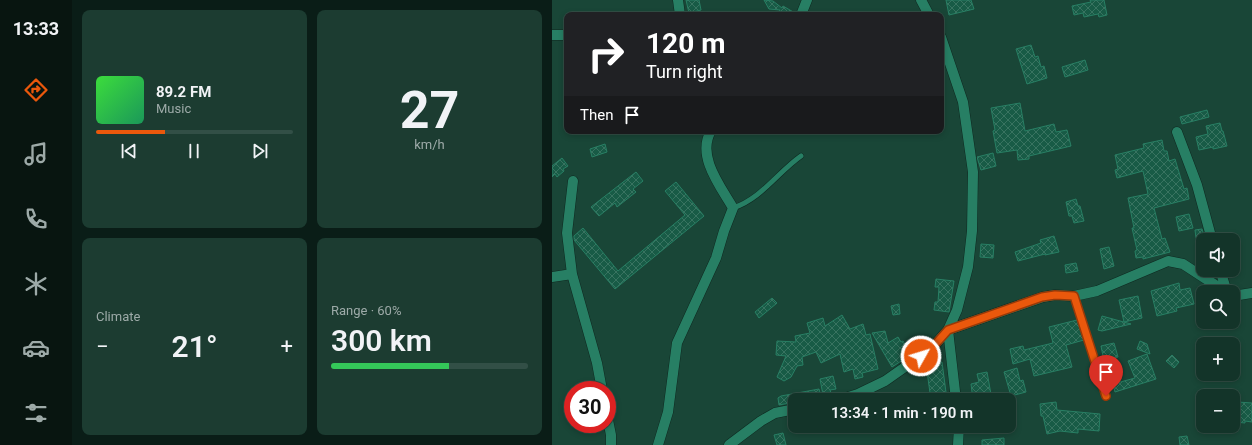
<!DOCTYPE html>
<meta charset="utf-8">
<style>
:root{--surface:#133429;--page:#1c3c31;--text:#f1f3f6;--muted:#9daaa8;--line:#324f46;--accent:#ea580c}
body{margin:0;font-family:Roboto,sans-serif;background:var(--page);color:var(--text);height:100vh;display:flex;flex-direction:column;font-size:15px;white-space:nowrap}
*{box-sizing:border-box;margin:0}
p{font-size:13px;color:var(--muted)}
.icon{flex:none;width:22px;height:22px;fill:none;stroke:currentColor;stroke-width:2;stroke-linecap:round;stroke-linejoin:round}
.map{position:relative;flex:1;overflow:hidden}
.details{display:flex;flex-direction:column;gap:10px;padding:10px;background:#0a1d17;width:480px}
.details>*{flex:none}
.hud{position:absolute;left:12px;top:12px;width:380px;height:122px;border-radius:8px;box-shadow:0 2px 6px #0003,0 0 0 1px var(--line);background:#202124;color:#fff;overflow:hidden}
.buttons{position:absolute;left:644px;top:233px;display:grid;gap:8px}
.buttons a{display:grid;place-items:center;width:44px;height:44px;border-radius:8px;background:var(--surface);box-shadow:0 2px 6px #0003,0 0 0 1px var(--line);font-size:20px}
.speed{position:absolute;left:12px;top:381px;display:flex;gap:8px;font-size:20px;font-weight:700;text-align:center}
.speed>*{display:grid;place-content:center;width:52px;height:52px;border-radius:50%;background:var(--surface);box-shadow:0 2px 6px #0003,0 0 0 1px var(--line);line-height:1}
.speed .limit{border:6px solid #d22;background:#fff;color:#111}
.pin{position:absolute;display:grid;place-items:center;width:34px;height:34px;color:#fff;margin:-41px -17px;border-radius:50% 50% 50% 0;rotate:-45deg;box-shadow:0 0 4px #0007}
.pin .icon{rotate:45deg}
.me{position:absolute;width:44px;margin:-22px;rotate:51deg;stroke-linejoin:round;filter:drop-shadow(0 0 3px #0008)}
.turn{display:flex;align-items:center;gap:14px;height:84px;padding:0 16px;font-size:18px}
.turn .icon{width:52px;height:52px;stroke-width:2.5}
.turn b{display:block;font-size:28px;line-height:34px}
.then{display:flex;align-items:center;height:38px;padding:0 16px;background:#0003;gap:8px;font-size:15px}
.big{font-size:30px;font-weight:600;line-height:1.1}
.details .tile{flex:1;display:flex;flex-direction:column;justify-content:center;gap:6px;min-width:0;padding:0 14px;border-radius:8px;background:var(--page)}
.details .dial{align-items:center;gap:0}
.dial b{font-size:52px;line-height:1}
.song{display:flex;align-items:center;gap:12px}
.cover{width:48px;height:48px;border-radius:6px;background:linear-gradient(135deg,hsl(120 70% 55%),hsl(150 70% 35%))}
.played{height:4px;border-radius:2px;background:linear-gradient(90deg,var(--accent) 35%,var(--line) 35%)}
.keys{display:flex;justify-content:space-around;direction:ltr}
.heat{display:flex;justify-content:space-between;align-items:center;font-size:22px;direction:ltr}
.charge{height:6px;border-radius:3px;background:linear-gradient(90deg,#34c759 60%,var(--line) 0)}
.details .tiles{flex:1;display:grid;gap:10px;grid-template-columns:repeat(2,1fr)}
.trip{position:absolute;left:236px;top:393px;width:228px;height:40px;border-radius:8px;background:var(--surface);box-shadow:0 2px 6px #0003,0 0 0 1px var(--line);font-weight:600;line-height:40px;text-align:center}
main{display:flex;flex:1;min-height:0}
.dock{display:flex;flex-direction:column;width:72px;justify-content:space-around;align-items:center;background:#081510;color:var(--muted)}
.dock .icon{width:28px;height:28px}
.dock .active{color:var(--accent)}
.dock b{font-size:18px;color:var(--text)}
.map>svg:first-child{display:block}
.building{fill:url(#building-cross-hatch);stroke:#287f64}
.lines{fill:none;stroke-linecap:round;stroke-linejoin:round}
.lane-casing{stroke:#0e2920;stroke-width:6}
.street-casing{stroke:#0e2920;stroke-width:11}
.lane{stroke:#277f64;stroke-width:5}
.street{stroke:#277f64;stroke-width:10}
.route-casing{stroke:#983908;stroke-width:10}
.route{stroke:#ea580c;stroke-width:7}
</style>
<main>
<nav class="dock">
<b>13:33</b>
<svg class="icon active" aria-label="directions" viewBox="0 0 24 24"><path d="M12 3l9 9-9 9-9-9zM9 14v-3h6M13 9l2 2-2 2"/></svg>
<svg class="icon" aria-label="music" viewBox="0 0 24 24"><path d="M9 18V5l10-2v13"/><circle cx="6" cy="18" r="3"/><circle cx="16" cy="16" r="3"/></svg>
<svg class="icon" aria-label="phone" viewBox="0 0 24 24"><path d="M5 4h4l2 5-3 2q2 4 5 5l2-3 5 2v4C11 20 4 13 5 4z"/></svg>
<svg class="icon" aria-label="climate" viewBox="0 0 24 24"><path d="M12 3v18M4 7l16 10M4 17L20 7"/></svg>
<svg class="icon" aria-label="car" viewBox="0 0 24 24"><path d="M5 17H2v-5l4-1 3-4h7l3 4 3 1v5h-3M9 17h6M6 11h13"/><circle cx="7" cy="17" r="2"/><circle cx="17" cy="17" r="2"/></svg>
<svg class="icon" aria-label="filters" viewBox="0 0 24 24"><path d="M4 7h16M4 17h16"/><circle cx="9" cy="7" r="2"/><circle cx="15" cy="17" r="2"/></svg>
</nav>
<section class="details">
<div class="tiles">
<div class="tile">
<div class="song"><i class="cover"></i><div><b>89.2 FM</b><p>Music</p></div></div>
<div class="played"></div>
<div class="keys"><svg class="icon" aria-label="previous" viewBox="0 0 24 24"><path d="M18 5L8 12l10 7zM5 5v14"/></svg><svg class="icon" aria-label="pause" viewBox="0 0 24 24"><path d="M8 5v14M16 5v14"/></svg><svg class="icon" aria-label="next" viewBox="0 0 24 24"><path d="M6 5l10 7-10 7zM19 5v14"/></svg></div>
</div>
<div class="tile dial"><b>27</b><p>km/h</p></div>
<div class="tile"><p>Climate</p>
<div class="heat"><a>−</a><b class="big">21°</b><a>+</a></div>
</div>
<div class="tile"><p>Range · 60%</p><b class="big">300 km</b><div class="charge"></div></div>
</div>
</section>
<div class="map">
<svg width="700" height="445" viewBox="0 0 700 445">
<defs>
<pattern id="building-cross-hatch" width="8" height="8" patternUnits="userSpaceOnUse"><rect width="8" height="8" fill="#185b46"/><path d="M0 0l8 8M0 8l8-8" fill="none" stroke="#387360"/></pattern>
</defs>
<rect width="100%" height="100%" fill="#194637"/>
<path class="building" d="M 134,0 L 147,0 L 149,10 L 137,13 Z
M 212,0 L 221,1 L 230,8 L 231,6 L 243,13 L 243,15 L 225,15 L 228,10 L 217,9 Z
M 394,0 L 419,0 L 422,9 L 397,15 Z
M 538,0 L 552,0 L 555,15 L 547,17 L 546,14 L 532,17 L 531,13 L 522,15 L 520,6 L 539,2 Z
M 479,45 L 483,57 L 486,56 L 489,67 L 492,66 L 495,78 L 475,84 L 464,49 Z
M 533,60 L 536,70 L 513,77 L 510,67 Z
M 468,103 L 473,131 L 502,124 L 504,132 L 515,130 L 519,146 L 477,156 L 477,159 L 466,160 L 465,150 L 445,153 L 441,131 L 443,130 L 439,108 Z
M 655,110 L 657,117 L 630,124 L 628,117 Z
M 668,123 L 670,131 L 671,131 L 675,146 L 661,149 L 661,147 L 647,150 L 644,137 L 656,134 L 654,126 Z
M 610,140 L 612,151 L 615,151 L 617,161 L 623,159 L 632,189 L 635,188 L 637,199 L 602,208 L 610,239 L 613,238 L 618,252 L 591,259 L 591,257 L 584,258 L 583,251 L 585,250 L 580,228 L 582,228 L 576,198 L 596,194 L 591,171 L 565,178 L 563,170 L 566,169 L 563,155 L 592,148 L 591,144 Z
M 53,144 L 55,152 L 40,157 L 38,149 Z
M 441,153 L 444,166 L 429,170 L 425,157 Z
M 10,158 L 16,166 L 11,169 L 12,171 L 5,177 L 3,174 L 0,177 L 0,166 Z
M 84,172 L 91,181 L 81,189 L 84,192 L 65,207 L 63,203 L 47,216 L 39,207 Z
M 124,182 L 152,216 L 63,289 L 22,240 L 22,236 L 31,228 L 66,271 L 133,215 L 113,191 Z
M 524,199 L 526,206 L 528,206 L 532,221 L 522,223 L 520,216 L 517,216 L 514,202 Z
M 637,214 L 641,228 L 627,231 L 624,217 Z
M 650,229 L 652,236 L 644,238 L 643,230 Z
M 502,236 L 507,252 L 493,255 L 493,254 L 466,261 L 463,252 L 489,243 L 488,240 Z
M 429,244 L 442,245 L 441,258 L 428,257 Z
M 557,247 L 562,266 L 552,269 L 548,249 Z
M 524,263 L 526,271 L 514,273 L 513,265 Z
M 384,279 L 402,281 L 397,312 L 382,310 L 383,302 L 386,302 L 387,287 L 383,287 Z
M 627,283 L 628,290 L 638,288 L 642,304 L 624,308 L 625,311 L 605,316 L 599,291 Z
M 586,296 L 590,318 L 572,322 L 567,300 Z
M 220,298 L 225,303 L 207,318 L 203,312 Z
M 347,304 L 348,314 L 341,315 L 339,306 Z
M 290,315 L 298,329 L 311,324 L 314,335 L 318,334 L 326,369 L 310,373 L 311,377 L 303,379 L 301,369 L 292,372 L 288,354 L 269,363 L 264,352 L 250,357 L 251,365 L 245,366 L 239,377 L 232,381 L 225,377 L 234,356 L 224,355 L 225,341 L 244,342 L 243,336 L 258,333 L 255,323 L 271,318 L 273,326 Z
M 550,316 L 579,324 L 550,331 L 546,330 Z
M 525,320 L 532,340 L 514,345 L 520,367 L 482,376 L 478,359 L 461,364 L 458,349 L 471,346 L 472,350 L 501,343 L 497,327 Z
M 333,331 L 336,343 L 346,337 L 349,342 L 351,341 L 356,349 L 360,347 L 363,352 L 340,367 L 320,333 Z
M 588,341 L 595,344 L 598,354 L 585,349 Z
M 562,343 L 566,357 L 552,361 L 549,346 Z
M 595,354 L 604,379 L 563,392 L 561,384 L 583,378 L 576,361 Z
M 620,355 L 627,362 L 622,368 L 614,361 Z
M 390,362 L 395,400 L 379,400 L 374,364 Z
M 465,368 L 468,381 L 471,380 L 474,392 L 459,396 L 452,372 Z
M 435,372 L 440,400 L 421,400 L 419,384 L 427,382 L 425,374 Z
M 281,376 L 284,389 L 278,390 L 279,393 L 271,395 L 268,379 Z
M 267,389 L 269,397 L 252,400 L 243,400 L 243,402 L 227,405 L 226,398 L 229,396 Z
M 504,402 L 505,410 L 548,414 L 547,431 L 526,429 L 526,433 L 508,431 L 495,434 L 491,416 L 489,416 L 488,404 Z
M 686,402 L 700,403 L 700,422 L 693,421 L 693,423 L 683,422 Z
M 231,433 L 234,445 L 225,445 L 222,435 Z
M 635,436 L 637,445 L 628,445 L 627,437 Z
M 452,438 L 452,445 L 430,445 L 430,440 Z"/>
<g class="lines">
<defs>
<path id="lane" d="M 181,208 C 209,199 226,172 249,156
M 522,296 L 554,396"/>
<path id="street" d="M 126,0 L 128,15
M 369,0 L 377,15
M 249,15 L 255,0
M 0,35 L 15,35
M 389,37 L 411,102 L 421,172 L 420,231 L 416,267 L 405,310 L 396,330 L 404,400
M 625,132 L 645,185 L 660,240
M 21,181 L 15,233 L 20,274 L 45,363 L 50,390
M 668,270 L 675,292
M 0,277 L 20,274
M 681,296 L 700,293
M 287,400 L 306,394 L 333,381 L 380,348 L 396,330 L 491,297 L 503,295 L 522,296 L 545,291 L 616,261 L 631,264 L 674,292
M 55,415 L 59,435 L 59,445
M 106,445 L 116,412 L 125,343 L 164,258 L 172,231 L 181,208 C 169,187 144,156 159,131
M 177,445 L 209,421 L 223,413 L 243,409
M 406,445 L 407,426"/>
</defs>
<use href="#lane" class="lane-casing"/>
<use href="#street" class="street-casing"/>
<use href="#lane" class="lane"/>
<use href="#street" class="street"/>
</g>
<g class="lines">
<defs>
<path id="route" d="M 369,356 L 380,348 L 396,330 L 490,297 L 503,295 L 522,296 L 554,396"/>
</defs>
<use href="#route" class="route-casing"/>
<use href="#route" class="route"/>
</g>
</svg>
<div class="buttons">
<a><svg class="icon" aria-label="sound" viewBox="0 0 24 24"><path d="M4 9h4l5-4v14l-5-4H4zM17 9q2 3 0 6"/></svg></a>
<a><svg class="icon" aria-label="search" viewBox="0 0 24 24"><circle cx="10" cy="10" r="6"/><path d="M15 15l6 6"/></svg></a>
<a>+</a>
<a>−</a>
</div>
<div class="speed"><div class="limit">30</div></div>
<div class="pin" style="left:554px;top:396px;background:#d93025"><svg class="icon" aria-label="arrive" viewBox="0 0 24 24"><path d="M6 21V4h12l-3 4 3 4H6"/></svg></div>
<svg class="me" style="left:369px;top:356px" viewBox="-20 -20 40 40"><circle r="17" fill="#ea580c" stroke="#fff" stroke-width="3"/><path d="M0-11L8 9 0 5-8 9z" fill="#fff"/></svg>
<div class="trip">13:34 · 1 min · 190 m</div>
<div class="hud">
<div class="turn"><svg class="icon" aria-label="right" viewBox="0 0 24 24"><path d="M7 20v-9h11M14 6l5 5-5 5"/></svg><div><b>120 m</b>Turn right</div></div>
<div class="then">Then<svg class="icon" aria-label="arrive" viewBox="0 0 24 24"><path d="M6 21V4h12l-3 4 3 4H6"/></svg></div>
</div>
</div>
</main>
